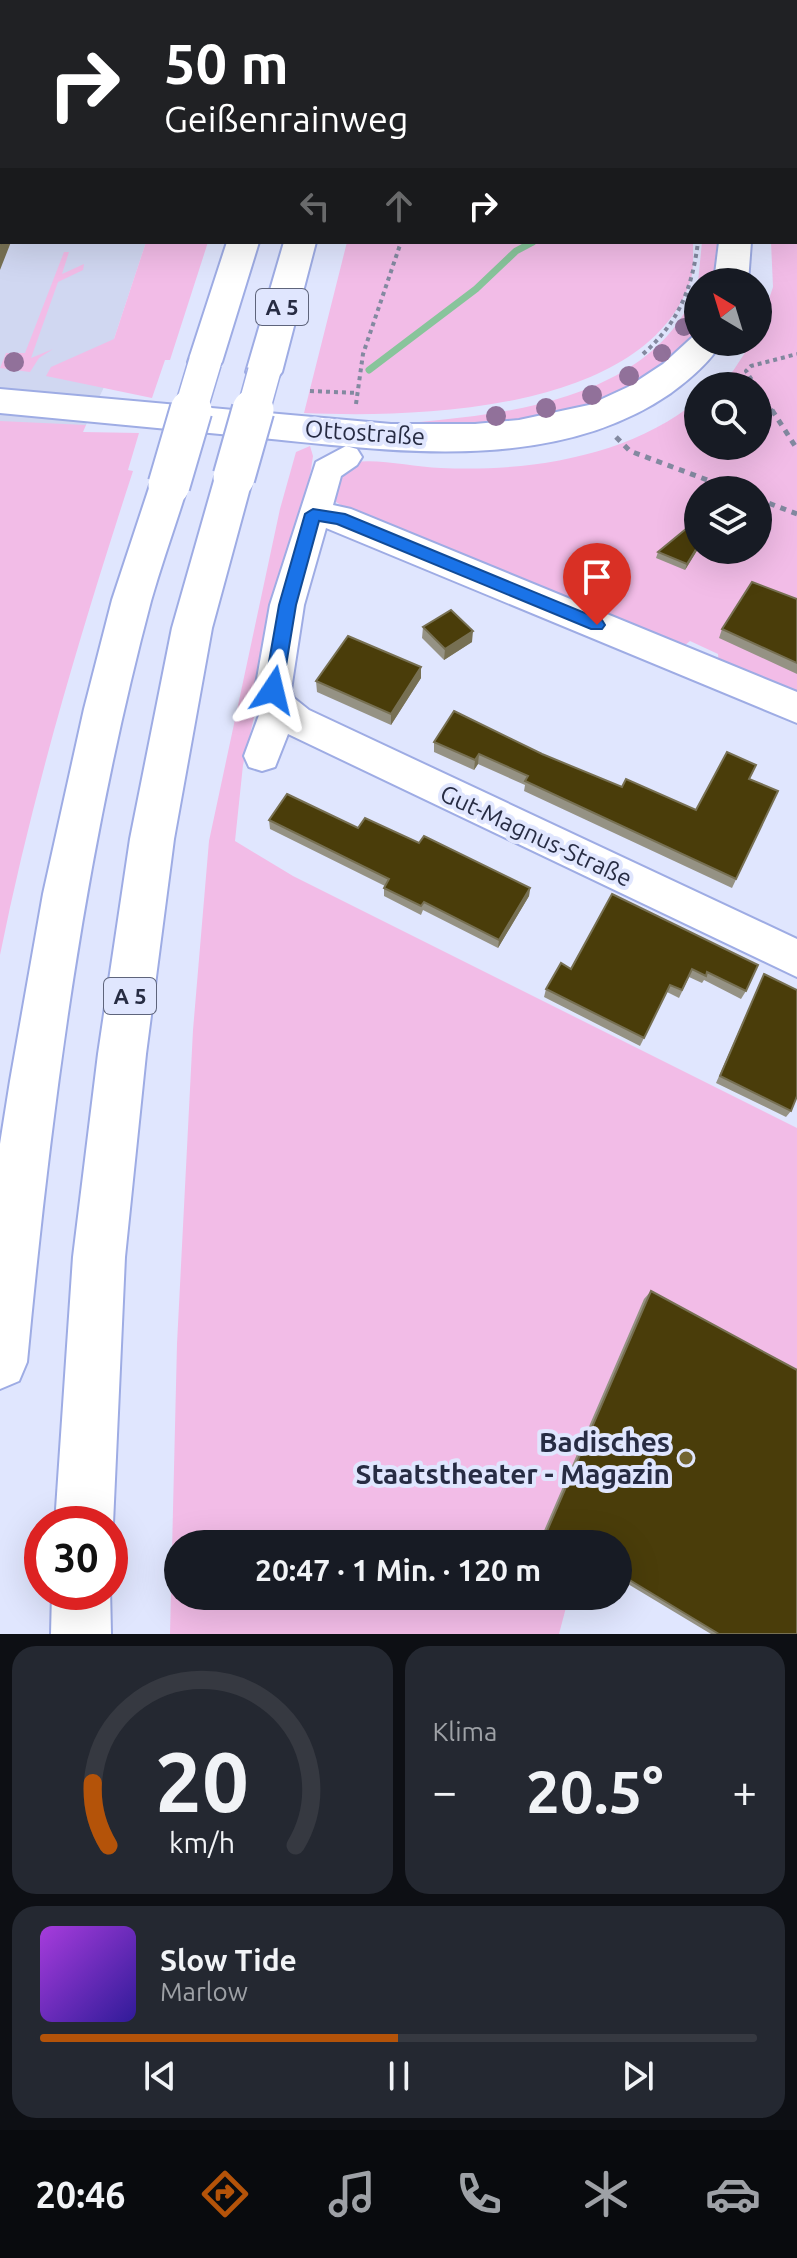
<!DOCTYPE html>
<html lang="de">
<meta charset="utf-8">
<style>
:root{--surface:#171b24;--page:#242831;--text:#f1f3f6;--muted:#9ea1a6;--line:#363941;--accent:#b45309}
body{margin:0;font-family:Ubuntu,sans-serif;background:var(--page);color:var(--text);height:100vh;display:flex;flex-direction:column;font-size:30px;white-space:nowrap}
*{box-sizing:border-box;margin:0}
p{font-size:26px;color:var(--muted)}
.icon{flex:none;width:44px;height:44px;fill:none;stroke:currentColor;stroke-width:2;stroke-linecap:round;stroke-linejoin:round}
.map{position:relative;height:1634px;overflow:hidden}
.sheet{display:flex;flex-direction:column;gap:12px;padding:12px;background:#0d0f14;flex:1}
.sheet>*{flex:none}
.guide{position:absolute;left:0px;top:0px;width:798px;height:244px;box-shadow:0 8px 32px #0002;background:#202124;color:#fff;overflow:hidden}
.needle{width:52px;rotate:322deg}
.tools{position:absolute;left:684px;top:268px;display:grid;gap:16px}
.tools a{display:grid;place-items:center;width:88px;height:88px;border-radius:50%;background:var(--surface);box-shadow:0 8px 32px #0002;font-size:40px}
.speed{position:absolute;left:24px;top:1506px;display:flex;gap:16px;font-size:40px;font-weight:700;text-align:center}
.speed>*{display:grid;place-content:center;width:104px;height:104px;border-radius:50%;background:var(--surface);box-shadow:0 8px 32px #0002;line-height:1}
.speed .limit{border:12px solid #d22;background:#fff;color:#111}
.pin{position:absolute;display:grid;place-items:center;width:68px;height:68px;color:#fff;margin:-82px -34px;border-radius:50% 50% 50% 0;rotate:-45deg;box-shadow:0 0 8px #0007}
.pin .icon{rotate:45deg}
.me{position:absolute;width:88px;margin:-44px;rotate:10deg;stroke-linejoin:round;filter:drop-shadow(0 0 6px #0008)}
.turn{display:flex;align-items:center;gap:28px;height:168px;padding:0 32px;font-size:36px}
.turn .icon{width:104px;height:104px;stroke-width:2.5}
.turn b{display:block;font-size:56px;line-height:68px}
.lanes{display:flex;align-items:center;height:76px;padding:0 32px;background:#0003;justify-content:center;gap:40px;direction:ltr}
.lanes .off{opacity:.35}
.big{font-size:60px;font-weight:600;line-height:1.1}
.sheet .card{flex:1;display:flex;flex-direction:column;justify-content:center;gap:12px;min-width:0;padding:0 28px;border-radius:24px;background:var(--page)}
.sheet .dial{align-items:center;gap:0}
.dial svg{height:208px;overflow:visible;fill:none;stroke:var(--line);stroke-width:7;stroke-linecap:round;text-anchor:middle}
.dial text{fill:var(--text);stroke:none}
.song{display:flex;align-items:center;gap:24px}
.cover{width:96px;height:96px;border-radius:12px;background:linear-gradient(135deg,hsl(280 70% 55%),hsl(250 70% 35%))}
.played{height:8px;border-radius:4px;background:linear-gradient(90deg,var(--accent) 50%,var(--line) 50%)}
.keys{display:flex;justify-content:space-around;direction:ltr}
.heat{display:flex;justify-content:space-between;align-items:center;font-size:44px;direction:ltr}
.sheet .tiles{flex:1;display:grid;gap:12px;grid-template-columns:1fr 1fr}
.card:last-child{grid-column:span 2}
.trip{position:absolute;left:164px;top:1530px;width:468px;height:80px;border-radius:40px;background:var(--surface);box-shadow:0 8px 32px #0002;font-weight:600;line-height:80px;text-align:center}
.tab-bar{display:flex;height:128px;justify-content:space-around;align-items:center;background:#090b0e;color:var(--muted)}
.tab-bar .icon{width:56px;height:56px}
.tab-bar .current{color:var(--accent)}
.tab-bar b{font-size:36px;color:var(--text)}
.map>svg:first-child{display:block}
.built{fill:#d0d7f1}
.green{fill:#f2bce7;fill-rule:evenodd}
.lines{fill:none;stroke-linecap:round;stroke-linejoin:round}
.stream{stroke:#88c49b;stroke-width:7}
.minor-casing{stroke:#9eace4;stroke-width:4}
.major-casing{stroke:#9eace4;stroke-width:4}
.highway-casing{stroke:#9eace4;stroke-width:4}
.path-far1{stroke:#8389a0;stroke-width:4;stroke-dasharray:4 4;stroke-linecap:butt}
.path{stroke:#8389a0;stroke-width:5;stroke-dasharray:6 6;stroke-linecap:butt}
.minor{fill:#fff;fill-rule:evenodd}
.major{fill:#fff;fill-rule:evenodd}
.highway{fill:#fff;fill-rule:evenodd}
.highway-bridge-far1-casing{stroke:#9eace4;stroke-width:35;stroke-linecap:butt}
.highway-bridge-casing{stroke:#9eace4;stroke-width:45;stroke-linecap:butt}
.highway-bridge-far1{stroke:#fff;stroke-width:32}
.highway-bridge{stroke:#fff;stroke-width:41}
.tree{fill:#91719a}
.wall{fill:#959284}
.shaded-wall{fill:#777053}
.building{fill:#4a3d0a;stroke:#777053;stroke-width:2}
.route{fill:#1a73e8;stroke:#114b97;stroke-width:2}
.poi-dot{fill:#726431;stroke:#e0e6fe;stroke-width:3}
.labels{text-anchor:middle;stroke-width:8;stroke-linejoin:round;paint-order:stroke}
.shield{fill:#e0e6fe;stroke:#5e647b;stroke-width:2}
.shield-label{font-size:22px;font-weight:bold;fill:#272c43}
.street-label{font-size:24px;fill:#272c43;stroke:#e0e6fe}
.near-poi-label{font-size:28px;font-weight:bold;fill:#272c43;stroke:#e0e6fe;text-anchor:end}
</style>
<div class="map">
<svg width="797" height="1634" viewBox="0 0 797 1634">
<rect width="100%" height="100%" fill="#e0e6fe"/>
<path class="built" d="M 0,0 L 222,0 L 2,2 L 2,242 L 146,242 L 114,339 L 104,387 L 86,425 L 0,437 Z"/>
<path class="green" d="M 797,226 L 797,698 L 719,666 L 718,654 L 690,641 L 679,650 L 359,516 L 336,502 L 330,489 L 355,462 C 383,459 412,467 441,468 C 528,472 629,457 698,400 L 698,446 L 758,446 L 758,386 L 715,386 L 733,371 L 752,342 L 758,342 L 758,332 L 773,287 L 771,242 L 796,242 ZM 698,490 L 758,490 L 758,550 L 698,550 Z
M 146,242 L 208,242 L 170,360 L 165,360 L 152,398 L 46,376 L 51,367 L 114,339 Z
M 347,242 L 693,242 C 693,253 694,268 691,279 C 648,412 419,418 304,413 Z
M 702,242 L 722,242 L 717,282 L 698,282 Z
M 64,252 L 69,252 L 62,274 L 84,264 L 83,270 L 58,282 L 31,358 L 53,349 L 39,358 L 30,372 L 0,368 L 6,353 L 25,353 Z
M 698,285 L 698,329 C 615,429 492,429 373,426 C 486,416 651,409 698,285 Z
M 0,421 L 86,425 L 83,432 L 139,433 L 128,470 L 133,471 C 81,631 33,791 0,955 Z
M 310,446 L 313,456 L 311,470 L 243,765 L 235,841 L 293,876 L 797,1128 L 797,1382 L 561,1544 L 178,1544 L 178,1596 L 569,1596 L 559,1634 L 170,1634 L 177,1344 L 193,1030 L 209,841 L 280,509 L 296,452 Z"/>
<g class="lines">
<path class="stream" d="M 369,370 L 476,289 L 516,251 L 533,242"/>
<defs>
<path id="minor" d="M 346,446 L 357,449 L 362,457 L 357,465 L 341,476 L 333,505 L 351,509 L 797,692 L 797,723 L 326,528 L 304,605 L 291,690 L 294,698 L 309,710 L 797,939 L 797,977 L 288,734 L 275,767 L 262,771 L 249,767 L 244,756 L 262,707 L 255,690 L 270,605 L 316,462 Z"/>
<path id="major" d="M 797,30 L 797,48 L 796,49 L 796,31 Z
M 719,242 L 751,242 L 748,282 L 714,282 Z
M 698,332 L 698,342 L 722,342 C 710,362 690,379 671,393 C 548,478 380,449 241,436 C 161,428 80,421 0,413 L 0,389 L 391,424 L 475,424 L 519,420 L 589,405 L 628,387 L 663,364 Z"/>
<path id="highway" d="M 306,0 L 334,0 L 305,2 Z
M 354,0 L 382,0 L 353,2 Z
M 227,242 L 259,242 L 222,362 L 217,370 L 205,374 L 193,370 L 188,362 Z
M 284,242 L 316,242 L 282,372 L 276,380 L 264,384 L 252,380 L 246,372 Z
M 234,464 L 247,467 L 253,477 L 212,628 L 174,839 L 146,1054 L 125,1257 L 113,1524 L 110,1531 L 110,1524 L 55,1524 L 73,1257 L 98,1054 L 130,839 L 172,628 L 215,477 L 221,467 Z
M 169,471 L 182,475 L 188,485 C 176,524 162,562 151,601 C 85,849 51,1107 27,1362 L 19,1381 L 0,1389 L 0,1144 L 10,1081 L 43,894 L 84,709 L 112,600 L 150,485 L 156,475 Z
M 110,1588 L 111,1634 L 51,1634 L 52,1592 L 110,1592 Z"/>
</defs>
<use href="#minor" class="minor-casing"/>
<use href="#major" class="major-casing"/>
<use href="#highway" class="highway-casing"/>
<path class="path-far1" d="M 643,354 C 679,322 692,289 698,242
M 756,386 L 746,371 L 751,366 L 797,354
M 758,389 L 773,412
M 310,391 L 358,393
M 356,404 L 363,354 L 401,242"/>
<path class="path" d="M 772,410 L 797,449
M 616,437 L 630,451 L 734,490
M 758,499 L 797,514"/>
<use href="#minor" class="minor"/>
<use href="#major" class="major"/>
<use href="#highway" class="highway"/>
<defs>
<path id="highway-bridge-far1" d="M 190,412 L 205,362
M 253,412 L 264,372"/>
<path id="highway-bridge" d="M 234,477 L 253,410
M 169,485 L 191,410"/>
</defs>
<use href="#highway-bridge-far1" class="highway-bridge-far1-casing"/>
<use href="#highway-bridge" class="highway-bridge-casing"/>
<use href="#highway-bridge-far1" class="highway-bridge-far1"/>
<use href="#highway-bridge" class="highway-bridge"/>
</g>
<g class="tree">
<circle cx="684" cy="327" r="9"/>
<circle cx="662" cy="353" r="9"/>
<circle cx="14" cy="362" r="10"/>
<circle cx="629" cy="376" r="10"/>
<circle cx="592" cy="395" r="10"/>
<circle cx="546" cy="408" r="10"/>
<circle cx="496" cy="416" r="10"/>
</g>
<path class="wall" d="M 698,549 L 685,570 L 656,558 L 658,552 Z
M 797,599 L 797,674 L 719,638 L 722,629 Z
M 423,627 L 472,642 L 444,660 L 422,638 Z
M 421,667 L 421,678 L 391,725 L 317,692 L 316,681 Z
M 434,742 L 542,754 L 622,787 L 696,810 L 750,779 L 778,791 L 732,888 L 524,791 L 525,785 L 478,764 L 474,770 L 434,752 Z
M 269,820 L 358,828 L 419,843 L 530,888 L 529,896 L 498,948 L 423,910 L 421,915 L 384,896 L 384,888 L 385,886 L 270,829 Z
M 612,894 L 746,991 L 741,999 L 704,980 L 702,983 L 689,977 L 679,998 L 667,992 L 640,1046 L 544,997 L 546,989 L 571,969 Z
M 764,974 L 791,1111 L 786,1117 L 716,1083 Z
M 651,1291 L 797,1634 L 711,1634 L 618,1578 L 618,1544 L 561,1544 L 543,1533 L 644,1299 Z"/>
<path class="shaded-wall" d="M 3,242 L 11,242 L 0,270 L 0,250 Z
M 698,546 L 698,549 L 685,570 L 687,564 Z
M 473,631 L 472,642 L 444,660 L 445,649 Z
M 421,667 L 421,678 L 391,725 L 391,714 Z
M 479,754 L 478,764 L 474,770 L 475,760 Z
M 530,888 L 529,896 L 498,948 L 499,940 Z"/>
<path class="building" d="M 36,0 L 100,0 L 99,2 L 35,2 Z
M 2,40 L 2,242 L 3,242 L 0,250 L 0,44 Z
M 698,519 L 698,546 L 687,564 L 658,552 Z
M 752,582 L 797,599 L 797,663 L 722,629 Z
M 451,610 L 473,631 L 445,649 L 423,627 Z
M 348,636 L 421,667 L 391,714 L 316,681 Z
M 454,711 L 542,754 L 622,787 L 626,779 L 696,810 L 727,752 L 756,765 L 749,779 L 778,791 L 736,879 L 525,781 L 528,776 L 479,754 L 475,760 L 434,742 Z
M 287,794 L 358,828 L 365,818 L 419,843 L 424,836 L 530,888 L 499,940 L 424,902 L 421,906 L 384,888 L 389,879 L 269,820 Z
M 612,894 L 758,965 L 746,991 L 707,972 L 706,976 L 692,969 L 682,990 L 670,985 L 644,1038 L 546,989 L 561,963 L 571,969 Z
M 764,974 L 797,990 L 797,1096 L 791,1111 L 720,1076 Z
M 651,1291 L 797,1370 L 797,1634 L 719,1634 L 618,1573 L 618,1544 L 569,1544 L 547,1531 Z"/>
<path class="route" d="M 313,509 L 345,514 L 602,620 L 605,625 L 602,629 L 591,629 L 337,524 L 319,521 L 296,605 L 282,690 L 279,695 L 267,695 L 264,690 L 279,605 L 305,514 Z"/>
<circle class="poi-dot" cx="686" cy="1458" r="8"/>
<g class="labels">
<g class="shield">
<rect x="256" y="289" width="52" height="36" rx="6"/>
<rect x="104" y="978" width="52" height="36" rx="6"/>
</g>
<g class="shield-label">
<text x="282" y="315">A 5</text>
<text x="130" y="1004">A 5</text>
</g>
<g class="street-label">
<text transform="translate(365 433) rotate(4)" y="8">Ottostraße</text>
<text transform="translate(536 836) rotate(25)" y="8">Gut-Magnus-Straße</text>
</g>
<g class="near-poi-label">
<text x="670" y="1452">Badisches<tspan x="670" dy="32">Staatstheater - Magazin</tspan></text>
</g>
</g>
</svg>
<div class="tools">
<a><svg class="needle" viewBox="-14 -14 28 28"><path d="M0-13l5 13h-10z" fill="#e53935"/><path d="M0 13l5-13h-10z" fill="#9ea1a6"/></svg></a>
<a><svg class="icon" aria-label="search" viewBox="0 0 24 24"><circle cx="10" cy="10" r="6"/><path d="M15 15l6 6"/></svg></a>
<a><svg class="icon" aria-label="layers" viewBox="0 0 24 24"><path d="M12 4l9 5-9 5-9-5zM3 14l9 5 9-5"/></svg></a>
</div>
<div class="speed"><div class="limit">30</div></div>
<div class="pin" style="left:597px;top:625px;background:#d93025"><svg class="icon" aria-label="arrive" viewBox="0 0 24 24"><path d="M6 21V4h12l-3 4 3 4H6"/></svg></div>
<svg class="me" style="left:273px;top:690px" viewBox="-20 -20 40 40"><path d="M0-17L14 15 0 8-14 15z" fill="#1a73e8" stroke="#fff" stroke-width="4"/></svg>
<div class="trip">20:47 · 1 Min. · 120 m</div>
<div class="guide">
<div class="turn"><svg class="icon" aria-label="right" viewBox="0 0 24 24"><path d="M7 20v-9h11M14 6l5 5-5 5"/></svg><div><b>50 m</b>Geißenrainweg</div></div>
<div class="lanes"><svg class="icon off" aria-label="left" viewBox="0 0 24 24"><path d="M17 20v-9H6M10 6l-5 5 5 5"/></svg><svg class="icon off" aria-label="ahead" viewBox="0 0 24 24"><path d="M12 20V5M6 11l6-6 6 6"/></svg><svg class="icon" aria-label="right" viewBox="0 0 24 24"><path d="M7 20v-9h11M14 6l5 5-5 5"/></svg></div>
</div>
</div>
<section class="sheet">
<div class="tiles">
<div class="card dial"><svg viewBox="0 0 100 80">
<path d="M14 69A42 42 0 1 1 86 69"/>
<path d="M14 69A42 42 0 0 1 8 45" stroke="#b45309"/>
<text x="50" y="56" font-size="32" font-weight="700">20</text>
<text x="50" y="72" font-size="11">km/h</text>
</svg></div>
<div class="card"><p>Klima</p>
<div class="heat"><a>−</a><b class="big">20.5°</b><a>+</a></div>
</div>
<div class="card">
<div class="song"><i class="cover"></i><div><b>Slow Tide</b><p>Marlow</p></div></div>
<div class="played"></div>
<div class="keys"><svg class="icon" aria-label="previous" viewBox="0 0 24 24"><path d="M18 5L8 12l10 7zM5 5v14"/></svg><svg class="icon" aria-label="pause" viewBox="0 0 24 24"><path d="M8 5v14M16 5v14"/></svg><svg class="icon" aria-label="next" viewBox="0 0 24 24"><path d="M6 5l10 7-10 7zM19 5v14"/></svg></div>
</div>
</div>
</section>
<nav class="tab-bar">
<b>20:46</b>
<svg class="icon current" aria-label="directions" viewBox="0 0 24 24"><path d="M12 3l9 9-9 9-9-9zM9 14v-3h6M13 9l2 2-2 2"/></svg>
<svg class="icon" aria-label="music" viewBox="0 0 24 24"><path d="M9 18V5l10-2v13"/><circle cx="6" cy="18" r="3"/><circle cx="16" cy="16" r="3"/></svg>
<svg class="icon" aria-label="phone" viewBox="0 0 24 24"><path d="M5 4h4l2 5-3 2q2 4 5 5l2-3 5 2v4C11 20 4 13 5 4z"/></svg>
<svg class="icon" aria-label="climate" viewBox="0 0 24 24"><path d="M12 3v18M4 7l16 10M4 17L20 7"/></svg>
<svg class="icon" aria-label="car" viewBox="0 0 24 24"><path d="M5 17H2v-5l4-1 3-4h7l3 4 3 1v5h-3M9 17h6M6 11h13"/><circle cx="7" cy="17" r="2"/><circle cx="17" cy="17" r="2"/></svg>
</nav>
